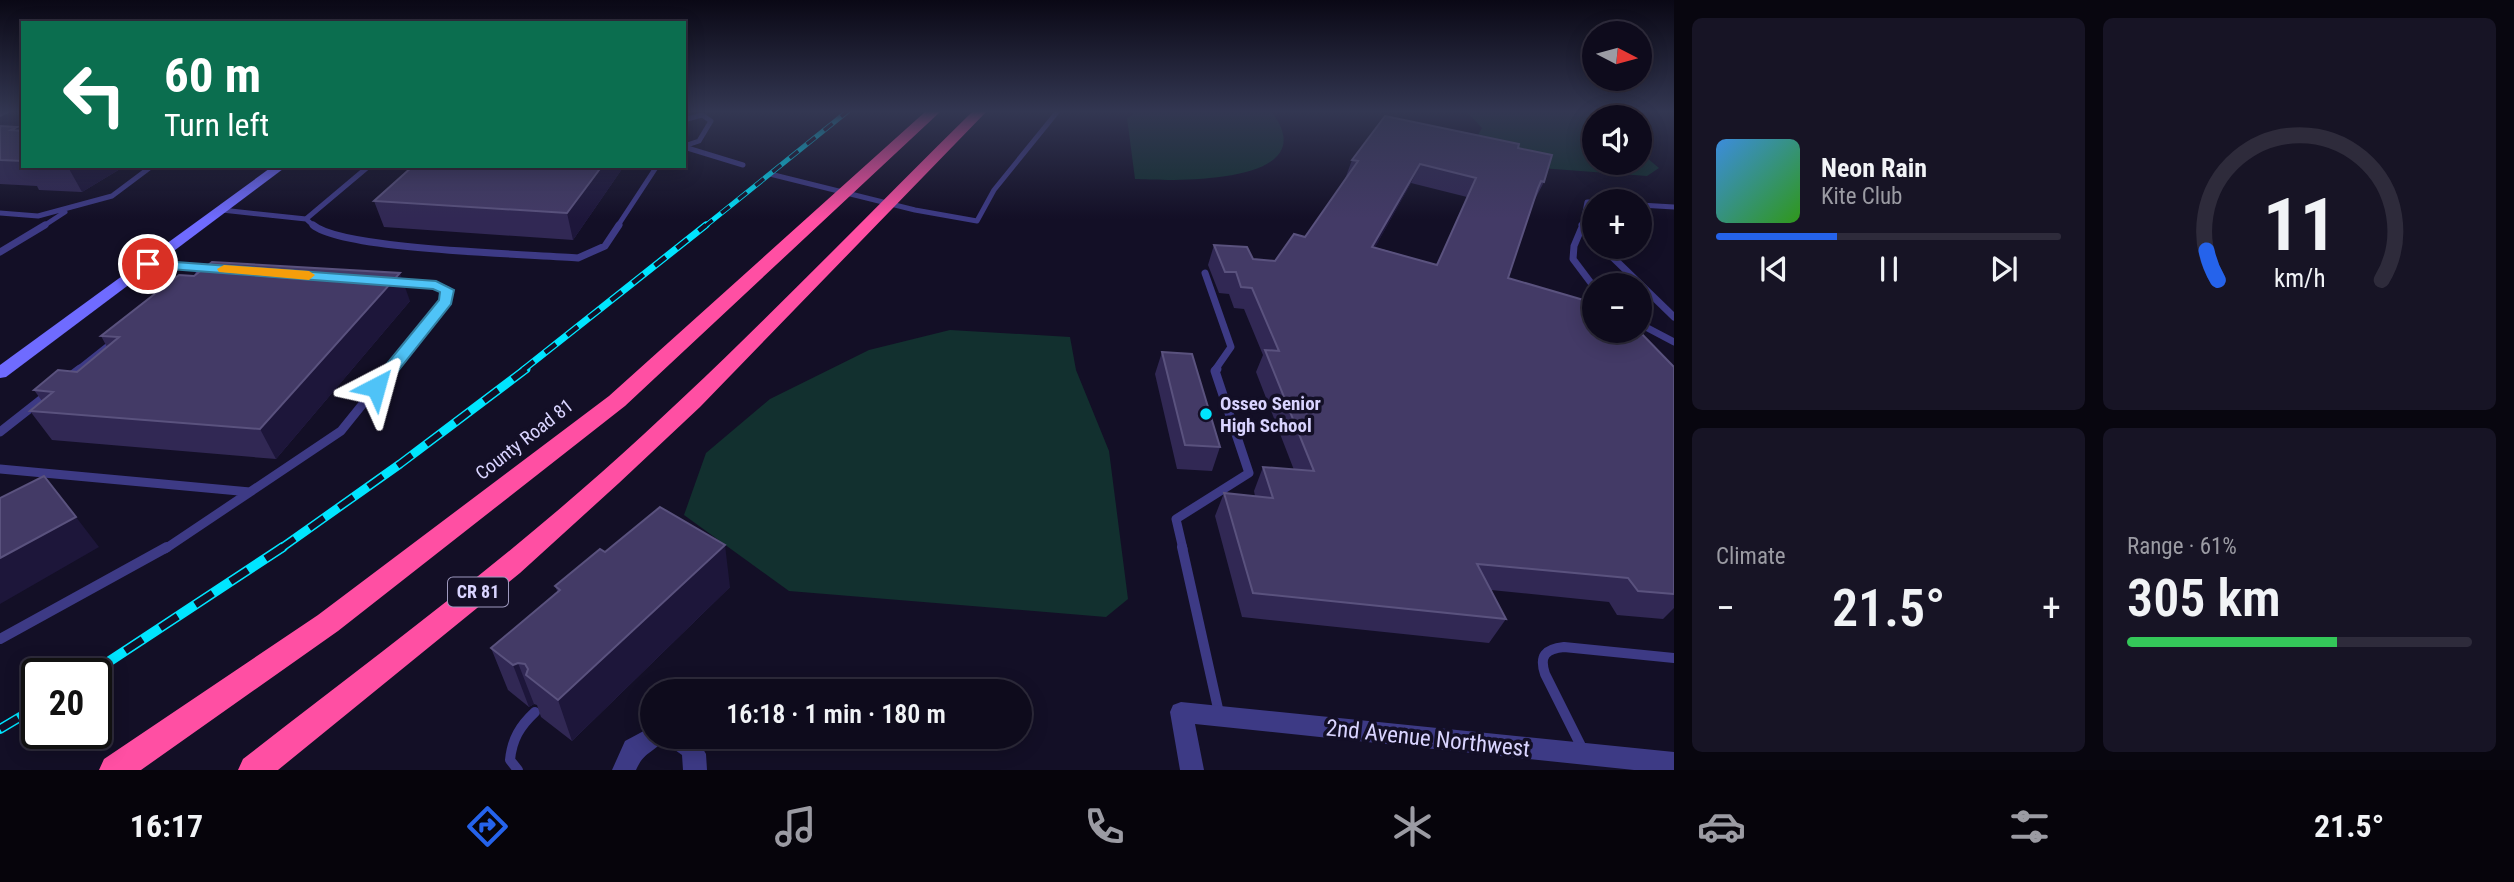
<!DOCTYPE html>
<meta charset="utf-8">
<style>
:root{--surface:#0e0b1c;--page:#171425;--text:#f1f3f6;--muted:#9b9ba3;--line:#2e2b3b;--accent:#2563eb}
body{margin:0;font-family:"Roboto Condensed",sans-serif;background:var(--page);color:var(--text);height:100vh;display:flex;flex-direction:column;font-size:26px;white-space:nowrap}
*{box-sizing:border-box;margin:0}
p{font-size:23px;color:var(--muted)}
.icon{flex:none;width:38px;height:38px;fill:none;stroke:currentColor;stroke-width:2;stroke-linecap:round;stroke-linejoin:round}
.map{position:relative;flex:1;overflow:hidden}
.panel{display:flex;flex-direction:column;gap:18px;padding:18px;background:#08060f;width:840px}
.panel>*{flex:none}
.guide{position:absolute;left:21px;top:21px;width:665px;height:147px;border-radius:0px;box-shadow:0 4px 18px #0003,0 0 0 2px var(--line);background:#0b6e4f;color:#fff;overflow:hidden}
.needle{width:46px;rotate:96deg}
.controls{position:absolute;left:1582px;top:21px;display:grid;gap:14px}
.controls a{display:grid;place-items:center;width:70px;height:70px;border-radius:50%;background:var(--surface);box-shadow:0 4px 18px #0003,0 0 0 2px var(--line);font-size:35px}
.speed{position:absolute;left:21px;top:658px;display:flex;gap:14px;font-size:35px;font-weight:700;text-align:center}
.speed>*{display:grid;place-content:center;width:91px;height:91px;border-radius:50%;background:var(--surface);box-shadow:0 4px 18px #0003,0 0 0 2px var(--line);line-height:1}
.speed .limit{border:4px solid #111;border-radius:10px;background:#fff;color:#111}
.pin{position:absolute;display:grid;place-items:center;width:60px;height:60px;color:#fff;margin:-30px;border:4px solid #fff;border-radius:50%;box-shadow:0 2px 7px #0007}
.me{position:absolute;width:77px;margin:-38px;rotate:39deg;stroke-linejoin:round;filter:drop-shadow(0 0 5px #0008)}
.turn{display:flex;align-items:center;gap:24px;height:147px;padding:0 28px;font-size:32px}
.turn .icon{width:91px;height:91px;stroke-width:2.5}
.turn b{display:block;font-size:49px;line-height:60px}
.big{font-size:52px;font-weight:600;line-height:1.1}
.panel .widget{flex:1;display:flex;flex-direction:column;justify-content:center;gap:10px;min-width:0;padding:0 24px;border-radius:10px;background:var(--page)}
.panel .dial{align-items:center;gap:0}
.dial svg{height:182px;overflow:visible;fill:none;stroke:var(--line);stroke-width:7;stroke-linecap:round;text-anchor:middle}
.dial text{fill:var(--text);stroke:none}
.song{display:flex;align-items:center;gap:21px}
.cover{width:84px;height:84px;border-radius:10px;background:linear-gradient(135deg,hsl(210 70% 55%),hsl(110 70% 35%))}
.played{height:7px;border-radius:4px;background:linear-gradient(90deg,var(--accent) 35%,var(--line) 35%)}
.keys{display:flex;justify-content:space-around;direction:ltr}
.heat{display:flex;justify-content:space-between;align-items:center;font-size:38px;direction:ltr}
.charge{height:10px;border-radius:5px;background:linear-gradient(90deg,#34c759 61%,var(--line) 0)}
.panel .tiles{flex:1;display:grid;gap:18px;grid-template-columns:repeat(2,1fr)}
.trip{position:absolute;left:640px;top:679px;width:392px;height:70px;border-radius:35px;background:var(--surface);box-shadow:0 4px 18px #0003,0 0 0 2px var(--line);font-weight:600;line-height:70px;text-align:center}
.dock{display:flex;height:112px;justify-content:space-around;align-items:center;background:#06040b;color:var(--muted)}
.dock .icon{width:49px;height:49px}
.dock .active{color:var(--accent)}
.dock b{font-size:32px;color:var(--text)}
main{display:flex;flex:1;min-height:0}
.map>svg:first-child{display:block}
.green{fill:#12302f}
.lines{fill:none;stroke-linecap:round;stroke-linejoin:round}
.lane-far3{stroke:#3d3a85;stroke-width:5}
.lane-far2{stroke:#3d3a85;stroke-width:7}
.lane-far1{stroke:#3d3a85;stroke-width:9}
.lane{stroke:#3d3a85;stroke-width:10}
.street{fill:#3d3a85;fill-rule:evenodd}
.secondary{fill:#6f6bff;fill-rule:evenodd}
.highway{fill:#ff4fa3;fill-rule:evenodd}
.rail-far3-casing{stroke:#00e5ff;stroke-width:5}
.rail-far2-casing{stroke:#00e5ff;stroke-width:7}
.rail-far1-casing{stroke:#00e5ff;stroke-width:9}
.rail-casing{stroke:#00e5ff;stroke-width:10}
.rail-far3{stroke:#130f26;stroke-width:3.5;stroke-dasharray:11;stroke-linecap:butt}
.rail-far2{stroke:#130f26;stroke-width:4.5;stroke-dasharray:14;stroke-linecap:butt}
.rail-far1{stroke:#130f26;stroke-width:6;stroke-dasharray:18;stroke-linecap:butt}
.rail{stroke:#130f26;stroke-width:7;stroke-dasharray:21;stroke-linecap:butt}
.wall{fill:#312854;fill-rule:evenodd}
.shaded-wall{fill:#1d163a}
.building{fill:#433a66;stroke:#5a527e;stroke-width:2;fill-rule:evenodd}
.route{fill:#4fc3f7;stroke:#337fa1;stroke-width:2}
.slow{fill:#f59e0b}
.poi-dot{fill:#00e5ff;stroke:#130f26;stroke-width:2.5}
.labels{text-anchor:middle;stroke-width:7;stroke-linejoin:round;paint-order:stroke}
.shield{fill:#130f26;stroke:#9e99be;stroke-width:2}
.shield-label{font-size:18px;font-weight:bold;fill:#d9d4ff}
.poi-label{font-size:19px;font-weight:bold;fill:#d9d4ff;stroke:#130f26;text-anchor:start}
.street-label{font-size:19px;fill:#d9d4ff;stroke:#130f26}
.near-street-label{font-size:23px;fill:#d9d4ff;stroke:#130f26}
</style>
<main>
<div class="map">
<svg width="1674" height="770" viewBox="0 0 1674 770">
<rect width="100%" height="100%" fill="#130f26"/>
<path class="green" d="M 1129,111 L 1271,111 C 1329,186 1171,181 1135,179 L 1127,118 L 1134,114 Z
M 1466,111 L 1592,112 L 1599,117 L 1594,117 L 1594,163 L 1640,163 L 1640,152 L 1659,168 L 1647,176 L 1540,168 L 1478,144 L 1478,135 L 1482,128 Z
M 950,330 L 1070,337 L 1076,370 L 1109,451 L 1128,599 L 1106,617 L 789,591 L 684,515 L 706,453 L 770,399 L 869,350 Z"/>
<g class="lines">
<path class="lane-far3" d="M 1615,111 L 1626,117
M 684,124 L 687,119 L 702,115 L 711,121 L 699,141 L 684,146
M 1640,126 L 1648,131
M 684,147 L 743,165
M 770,174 L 915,210 L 977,221 L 994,190 L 1058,111
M 1640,205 L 1674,207
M 222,210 L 306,219 L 315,227
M 0,213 L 38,216 L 112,196 L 152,166
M 306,219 L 369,166
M 42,227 L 65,212
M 617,227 L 657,166
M 1582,227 L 1587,202 L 1594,202"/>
<path class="lane-far2" d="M 313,225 C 342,250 529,254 578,258 L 605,246 L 619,225
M 1582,225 L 1594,239
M 1582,227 L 1574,246 L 1573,259 L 1594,287
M 1602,247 L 1674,317
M 0,252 L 45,225
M 148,264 L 206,268 L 199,274
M 1205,273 L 1231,347 L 1215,370
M 1640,324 L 1674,342
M 78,370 L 107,347
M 390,370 L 446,301 L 448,290 L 436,285 L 394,282"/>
<path class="lane-far1" d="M 68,378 L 80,369
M 0,432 L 47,395
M 0,469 L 250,492
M 165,549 L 341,431 L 391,369
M 1183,549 L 1176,519 L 1249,473 L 1215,371 L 1217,369"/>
<path class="lane" d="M 1182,547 L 1219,713
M 0,639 L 167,547
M 695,691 L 702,688 L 723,688
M 1583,750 L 1545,674 C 1539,656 1545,649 1564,647 L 1674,658
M 518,770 L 510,760 C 512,739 520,726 535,712"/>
<path class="street" d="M 1181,702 L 1674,752 L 1674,770 L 1634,770 L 1195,724 L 1204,770 L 1180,770 L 1170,712 L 1173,705 Z
M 653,726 L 653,737 L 696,737 L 706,754 L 707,770 L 683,770 L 682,755 L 668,745 L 664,737 C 657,753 645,749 636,770 L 612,770 L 625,741 Z"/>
<path class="secondary" d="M 273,166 L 287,166 L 6,377 L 0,378 L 0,365 Z"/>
<path class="highway" d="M 926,111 L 941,111 L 625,406 L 338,631 L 141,770 L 99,770 L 104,759 L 318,615 L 609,396 Z
M 973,111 L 987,111 L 700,407 L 619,483 L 520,573 L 278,770 L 238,770 L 243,759 C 364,665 487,574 602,472 C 731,358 850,232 973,111 Z"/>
<defs>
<path id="rail-far3" d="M 704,227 L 848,111"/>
<path id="rail-far2" d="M 523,370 L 706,225"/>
<path id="rail-far1" d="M 280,549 L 400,464 L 526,369"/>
<path id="rail" d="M 90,674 L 283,547
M 0,729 L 37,707"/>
</defs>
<use href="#rail-far3" class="rail-far3-casing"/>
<use href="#rail-far2" class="rail-far2-casing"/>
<use href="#rail-far1" class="rail-far1-casing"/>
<use href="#rail" class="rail-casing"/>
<use href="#rail-far3" class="rail-far3"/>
<use href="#rail-far2" class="rail-far2"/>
<use href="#rail-far1" class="rail-far1"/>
<use href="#rail" class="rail"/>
</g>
<path class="wall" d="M 0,111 L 19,131 L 23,131 L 23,166 L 125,166 L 82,192 L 39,190 L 37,186 L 0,184 Z
M 1518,148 L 1544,182 L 1534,201 L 1508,278 L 1674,367 L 1674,608 L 1663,619 L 1617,615 L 1609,602 L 1491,590 L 1506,619 L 1489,643 L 1242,617 L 1215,516 L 1224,493 L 1255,496 L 1254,491 L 1263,467 L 1294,470 L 1256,372 L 1263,355 L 1244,309 L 1234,308 L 1229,294 L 1219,293 L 1208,265 L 1214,245 L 1253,259 L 1275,261 L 1305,237 L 1345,179 L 1352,160 ZM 1411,183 L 1467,197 L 1437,265 L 1375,247 Z
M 624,166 L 573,240 L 384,227 L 374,201 Z
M 410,301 L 276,459 L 52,440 L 30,411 L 42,401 L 34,390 L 77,372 L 107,347 L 101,336 Z
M 1162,352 L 1220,447 L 1212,471 L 1177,469 L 1155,374 Z
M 605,552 L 730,587 L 572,741 L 541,717 L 537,705 L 534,704 L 529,707 L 508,690 L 491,648 L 558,593 L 555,586 Z"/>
<path class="shaded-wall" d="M 10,111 L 23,111 L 23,128 L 19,130 L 23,137 L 0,139 L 0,116 Z
M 1420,164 L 1411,183 L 1364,267 L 1372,247 Z
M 69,166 L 125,166 L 82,192 L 68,167 Z
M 602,166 L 624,166 L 573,240 L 567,213 Z
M 400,273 L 410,301 L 276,459 L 260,429 Z
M 76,517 L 99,547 L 0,604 L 0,558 Z
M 725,545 L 730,587 L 572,741 L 558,700 Z
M 518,663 L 534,704 L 529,707 L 513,665 Z"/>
<path class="building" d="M 0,111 L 10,111 L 0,116 Z
M 1385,116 L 1519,144 L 1518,148 L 1552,155 L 1544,182 L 1541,181 L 1538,188 L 1508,278 L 1594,303 L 1594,331 L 1639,331 L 1674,367 L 1674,594 L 1638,591 L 1628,578 L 1477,564 L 1506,619 L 1253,593 L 1224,493 L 1273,498 L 1263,467 L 1314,471 L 1265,350 L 1279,351 L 1252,288 L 1241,287 L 1236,272 L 1225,272 L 1214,245 L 1247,247 L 1253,259 L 1275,261 L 1294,234 L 1305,237 L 1358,161 L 1352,160 ZM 1420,164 L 1476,178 L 1437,265 L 1372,247 Z
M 0,126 L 17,127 L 11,130 L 23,131 L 23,161 L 0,160 Z
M 413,166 L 602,166 L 567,213 L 374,201 Z
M 212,262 L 400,273 L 260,429 L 30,411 L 53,392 L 34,390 L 58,370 L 77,372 L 119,337 L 101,336 L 179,275 L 194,276 Z
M 1162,352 L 1192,354 L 1220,447 L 1185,445 Z
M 44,476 L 76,517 L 0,558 L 0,498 Z
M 660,507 L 725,545 L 558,700 L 526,675 L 528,669 L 525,664 L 518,663 L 513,665 L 491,648 L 560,590 L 555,586 L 600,549 L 605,552 Z"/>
<linearGradient id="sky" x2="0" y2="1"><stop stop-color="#0a0815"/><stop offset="0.51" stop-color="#333752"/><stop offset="1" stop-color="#333752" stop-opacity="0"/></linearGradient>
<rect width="1674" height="219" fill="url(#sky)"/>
<path class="route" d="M 148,260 L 436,281 L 454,290 L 451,304 L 382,391 L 376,392 L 368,387 L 439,300 L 440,292 L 433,289 L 143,267 L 141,264 Z"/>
<path class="slow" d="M 224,265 L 309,271 L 315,275 L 309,280 L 219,272 L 217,269 Z"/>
<circle class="poi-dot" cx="1206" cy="414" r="7"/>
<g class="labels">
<rect class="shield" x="448" y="577.5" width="60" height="29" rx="5"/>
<g class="shield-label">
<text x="478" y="598">CR 81</text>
</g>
<g class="poi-label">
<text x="1220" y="410">Osseo Senior<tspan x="1220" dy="22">High School</tspan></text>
</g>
<g class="street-label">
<text transform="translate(524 439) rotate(-38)" y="7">County Road 81</text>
</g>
<g class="near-street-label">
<text transform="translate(1428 738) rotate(6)" y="8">2nd Avenue Northwest</text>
</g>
</g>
</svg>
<div class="controls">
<a><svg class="needle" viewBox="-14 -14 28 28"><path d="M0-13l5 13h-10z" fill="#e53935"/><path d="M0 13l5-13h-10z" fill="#9b9ba3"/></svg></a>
<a><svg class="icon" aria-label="sound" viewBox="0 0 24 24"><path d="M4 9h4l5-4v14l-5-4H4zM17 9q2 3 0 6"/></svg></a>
<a>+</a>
<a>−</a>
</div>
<div class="speed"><div class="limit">20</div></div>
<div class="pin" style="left:148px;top:264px;background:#d93025"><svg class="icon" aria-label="arrive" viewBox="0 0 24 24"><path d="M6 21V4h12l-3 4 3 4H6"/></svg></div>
<svg class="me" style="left:376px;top:387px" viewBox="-20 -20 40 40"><path d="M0-17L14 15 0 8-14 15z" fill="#4fc3f7" stroke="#fff" stroke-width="4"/></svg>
<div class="trip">16:18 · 1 min · 180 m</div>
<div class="guide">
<div class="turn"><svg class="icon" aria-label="left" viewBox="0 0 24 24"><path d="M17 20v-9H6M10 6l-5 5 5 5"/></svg><div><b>60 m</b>Turn left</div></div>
</div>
</div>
<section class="panel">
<div class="tiles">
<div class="widget">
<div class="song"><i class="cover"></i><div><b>Neon Rain</b><p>Kite Club</p></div></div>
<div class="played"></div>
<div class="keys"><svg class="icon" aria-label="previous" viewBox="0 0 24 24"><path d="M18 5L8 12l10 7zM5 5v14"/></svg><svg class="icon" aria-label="pause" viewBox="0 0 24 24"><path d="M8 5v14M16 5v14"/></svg><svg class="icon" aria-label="next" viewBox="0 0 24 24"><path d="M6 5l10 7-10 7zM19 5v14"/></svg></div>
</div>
<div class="widget dial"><svg viewBox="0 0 100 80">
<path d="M14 69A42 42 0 1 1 86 69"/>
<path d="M14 69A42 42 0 0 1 9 56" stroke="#2563eb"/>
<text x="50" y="56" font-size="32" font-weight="700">11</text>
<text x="50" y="72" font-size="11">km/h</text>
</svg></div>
<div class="widget"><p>Climate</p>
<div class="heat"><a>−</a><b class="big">21.5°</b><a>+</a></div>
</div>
<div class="widget"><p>Range · 61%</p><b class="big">305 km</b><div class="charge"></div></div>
</div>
</section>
</main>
<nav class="dock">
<b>16:17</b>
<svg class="icon active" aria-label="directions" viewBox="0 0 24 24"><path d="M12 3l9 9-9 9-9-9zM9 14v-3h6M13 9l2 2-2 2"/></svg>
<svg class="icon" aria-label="music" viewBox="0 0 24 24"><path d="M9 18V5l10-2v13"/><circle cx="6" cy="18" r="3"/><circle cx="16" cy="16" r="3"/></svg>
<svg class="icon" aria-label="phone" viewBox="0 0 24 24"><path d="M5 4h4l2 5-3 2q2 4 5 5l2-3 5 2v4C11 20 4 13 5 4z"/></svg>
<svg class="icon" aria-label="climate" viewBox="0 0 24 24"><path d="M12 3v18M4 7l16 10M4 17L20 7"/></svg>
<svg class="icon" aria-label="car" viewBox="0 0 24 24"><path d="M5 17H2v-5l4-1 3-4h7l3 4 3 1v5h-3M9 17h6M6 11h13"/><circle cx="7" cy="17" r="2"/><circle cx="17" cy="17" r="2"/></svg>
<svg class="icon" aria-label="filters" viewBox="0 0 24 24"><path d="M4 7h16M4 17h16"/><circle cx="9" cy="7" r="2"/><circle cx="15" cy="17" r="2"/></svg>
<b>21.5°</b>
</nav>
